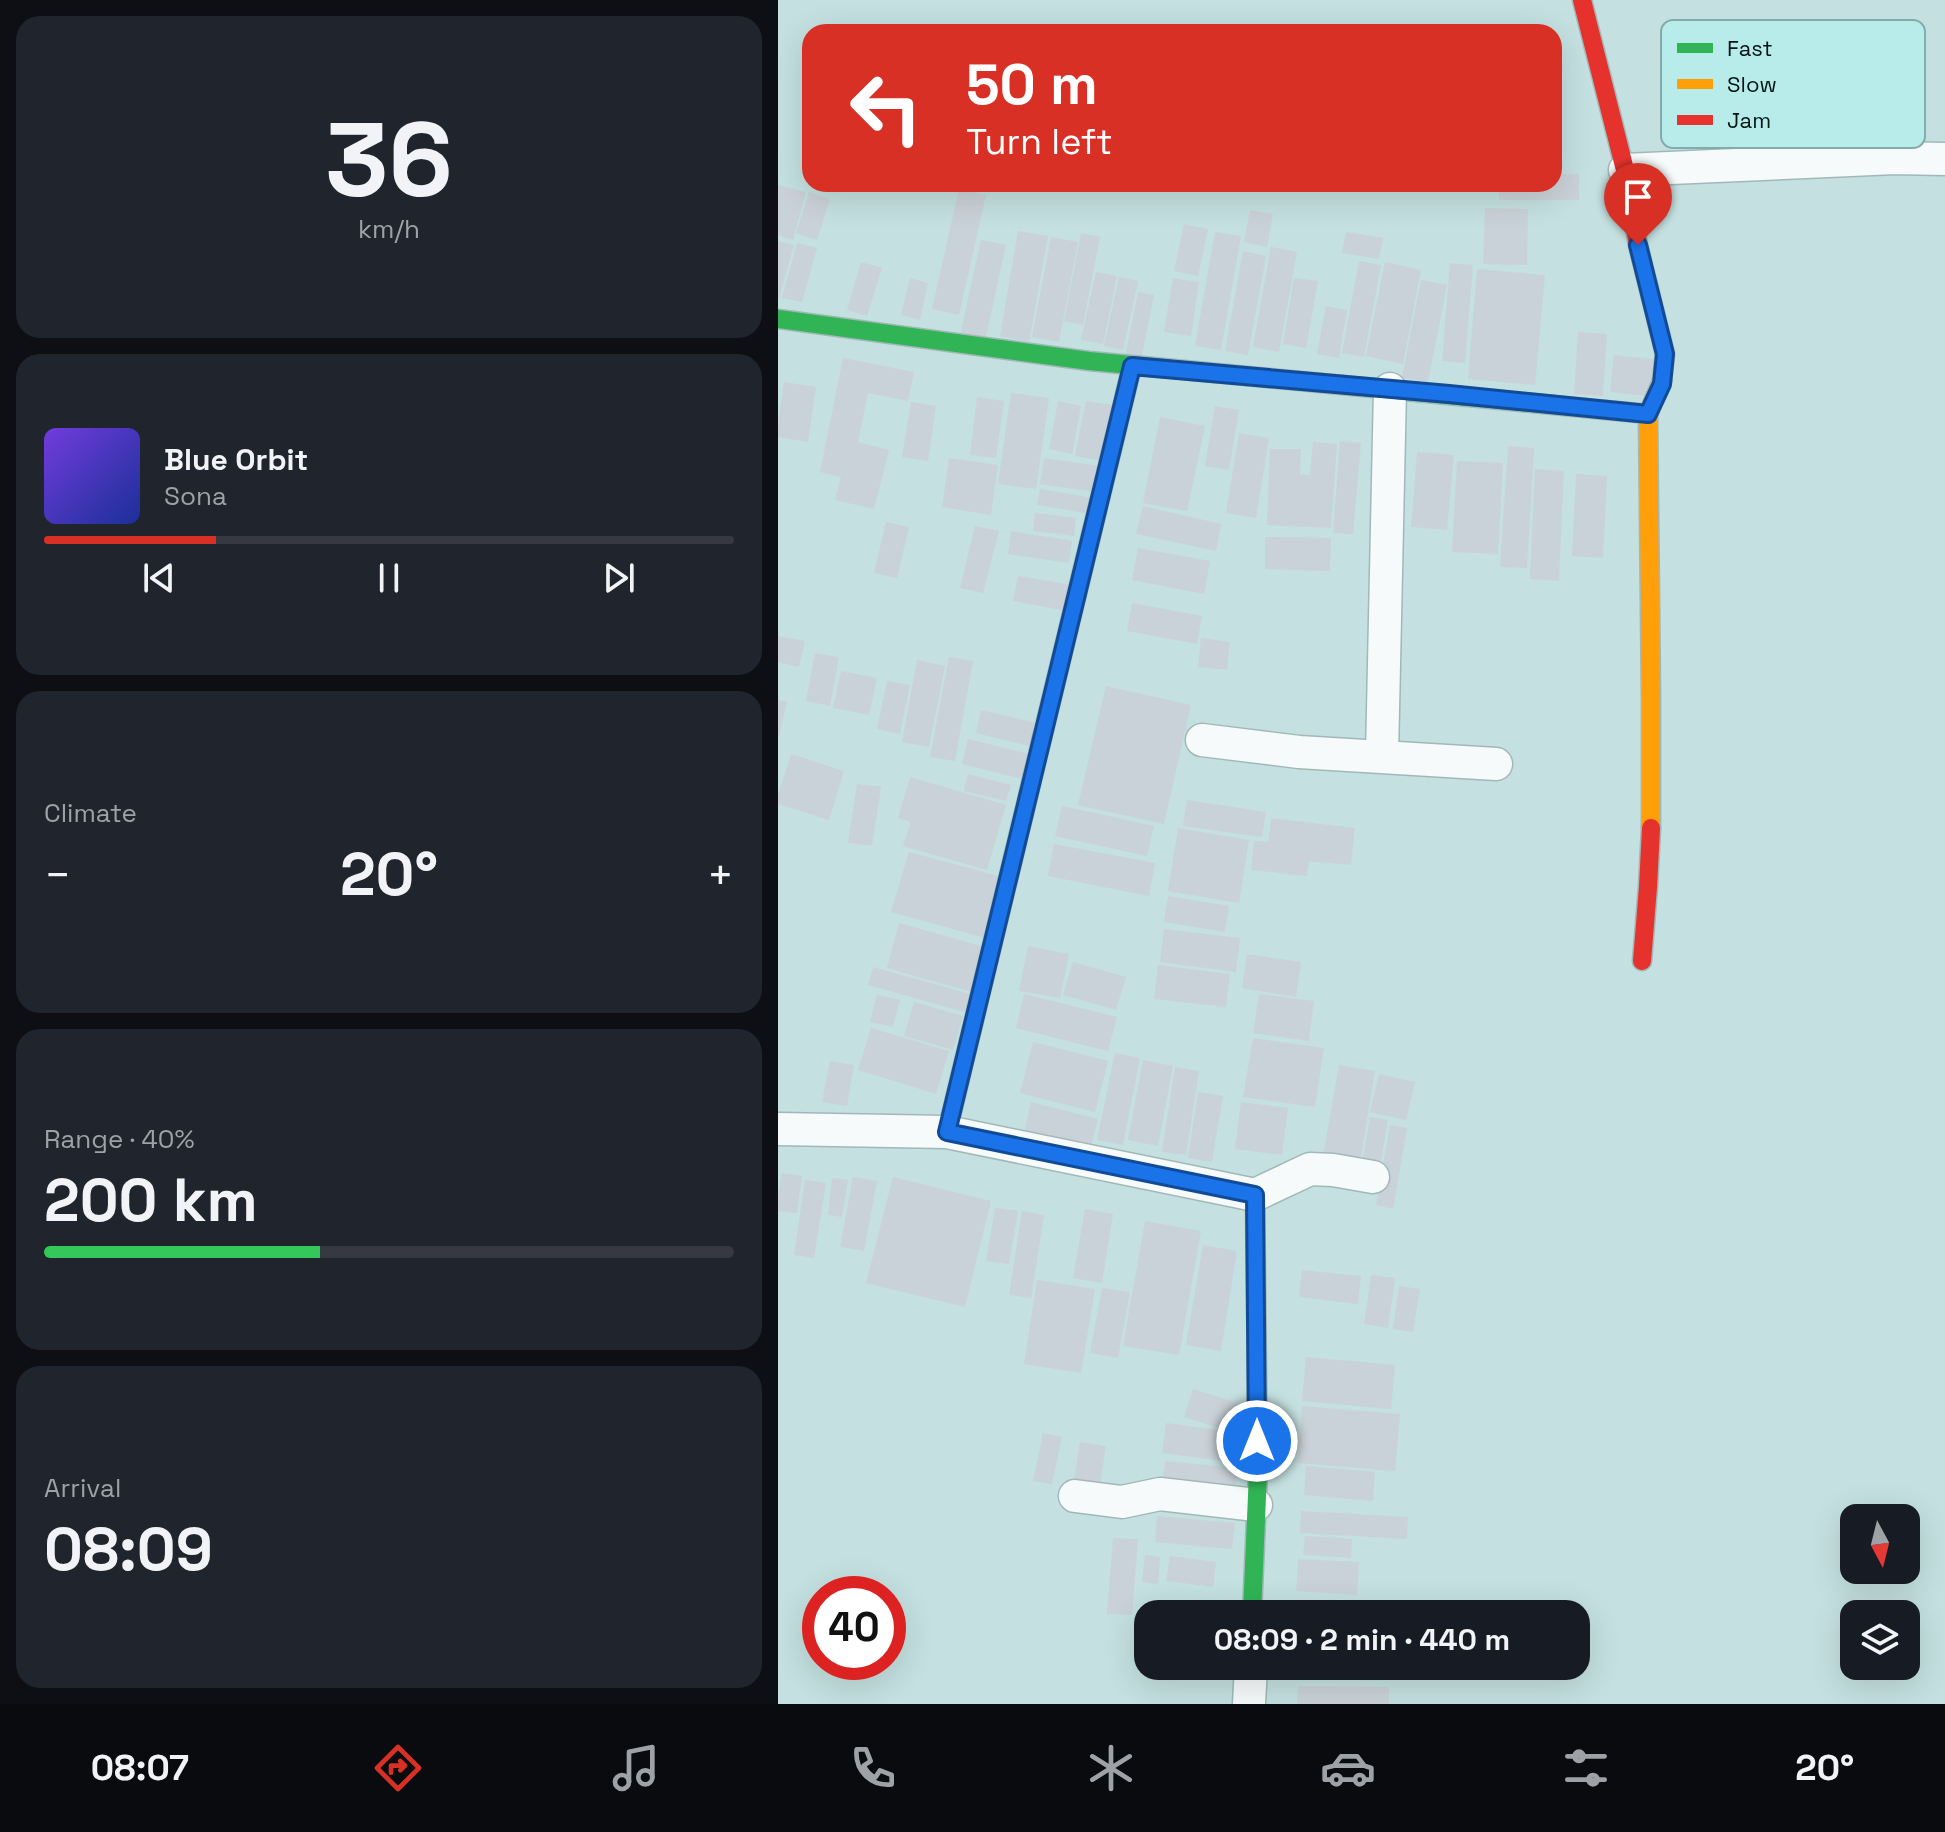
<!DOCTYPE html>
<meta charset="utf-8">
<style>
:root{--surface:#171b24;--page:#20242c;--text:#f1f3f6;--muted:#9ea1a6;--line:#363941;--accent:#d93025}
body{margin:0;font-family:"Space Grotesk",sans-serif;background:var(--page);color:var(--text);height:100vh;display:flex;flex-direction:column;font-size:30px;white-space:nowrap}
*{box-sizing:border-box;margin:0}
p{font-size:26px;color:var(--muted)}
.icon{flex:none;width:44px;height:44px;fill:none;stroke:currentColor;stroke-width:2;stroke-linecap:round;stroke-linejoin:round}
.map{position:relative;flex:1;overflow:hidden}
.side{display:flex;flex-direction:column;gap:16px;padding:16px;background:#0d0f14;width:778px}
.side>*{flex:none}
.top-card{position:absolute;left:24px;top:24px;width:760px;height:168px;border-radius:24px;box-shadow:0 8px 32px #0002;background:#d93025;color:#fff;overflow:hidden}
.needle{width:52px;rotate:173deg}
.fabs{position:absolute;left:1062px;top:1504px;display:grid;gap:16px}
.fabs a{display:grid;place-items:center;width:80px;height:80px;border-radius:16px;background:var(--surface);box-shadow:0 8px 32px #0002;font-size:40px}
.speed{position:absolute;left:24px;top:1576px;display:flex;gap:16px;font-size:40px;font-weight:700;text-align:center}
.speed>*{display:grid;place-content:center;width:104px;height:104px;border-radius:50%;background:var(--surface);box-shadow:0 8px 32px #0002;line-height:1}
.speed .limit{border:12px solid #d22;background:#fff;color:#111}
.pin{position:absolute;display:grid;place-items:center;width:68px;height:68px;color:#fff;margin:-82px -34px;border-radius:50% 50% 50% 0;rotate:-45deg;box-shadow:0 0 8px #0007}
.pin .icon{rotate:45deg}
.me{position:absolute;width:88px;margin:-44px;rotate:0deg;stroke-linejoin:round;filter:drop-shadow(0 0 6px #0008)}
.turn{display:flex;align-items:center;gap:28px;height:168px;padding:0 32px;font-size:36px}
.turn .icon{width:104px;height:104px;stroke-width:2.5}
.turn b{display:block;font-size:56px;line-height:68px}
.big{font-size:60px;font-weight:800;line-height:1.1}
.side .widget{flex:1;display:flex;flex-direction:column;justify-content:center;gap:12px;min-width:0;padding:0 28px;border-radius:24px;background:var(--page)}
.side .dial{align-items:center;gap:0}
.dial b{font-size:104px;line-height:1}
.song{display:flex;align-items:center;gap:24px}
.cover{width:96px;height:96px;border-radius:12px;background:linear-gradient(135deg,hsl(260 70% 55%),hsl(230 70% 35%))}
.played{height:8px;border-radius:4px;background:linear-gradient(90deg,var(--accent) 25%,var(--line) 25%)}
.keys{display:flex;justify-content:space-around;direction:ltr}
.heat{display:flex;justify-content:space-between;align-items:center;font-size:44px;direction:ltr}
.charge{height:12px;border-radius:6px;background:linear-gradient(90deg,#34c759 40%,var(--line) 0)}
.trip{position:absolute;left:356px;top:1600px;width:456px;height:80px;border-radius:24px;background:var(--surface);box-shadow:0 8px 32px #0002;font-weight:800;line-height:80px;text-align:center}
.tabs{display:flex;height:128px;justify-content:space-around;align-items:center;background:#090b0e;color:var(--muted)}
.tabs .icon{width:56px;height:56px}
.tabs .selected{color:var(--accent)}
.tabs b{font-size:36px;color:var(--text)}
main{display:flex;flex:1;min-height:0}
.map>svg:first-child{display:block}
.building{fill:#cad2d9}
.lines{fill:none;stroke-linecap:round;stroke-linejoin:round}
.street-casing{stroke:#a2b8b8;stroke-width:35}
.fast-casing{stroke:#a2b8b8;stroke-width:21}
.slow-casing{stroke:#a2b8b8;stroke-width:21}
.jam-casing{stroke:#a2b8b8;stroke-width:21}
.street{stroke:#f6fafa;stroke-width:32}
.fast{stroke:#30b455;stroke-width:18}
.slow{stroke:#ff9f0a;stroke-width:18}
.jam{stroke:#e5322d;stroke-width:18}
.route-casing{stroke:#114b97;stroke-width:20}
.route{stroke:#1a73e8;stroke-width:14}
.key{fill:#b8eceb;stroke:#81acab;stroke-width:2}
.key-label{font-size:22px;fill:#021515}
</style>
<main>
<section class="side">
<div class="widget dial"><b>36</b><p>km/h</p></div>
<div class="widget">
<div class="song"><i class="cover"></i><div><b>Blue Orbit</b><p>Sona</p></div></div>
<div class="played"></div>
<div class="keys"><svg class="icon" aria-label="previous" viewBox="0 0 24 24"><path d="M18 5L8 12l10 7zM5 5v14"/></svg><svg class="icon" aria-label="pause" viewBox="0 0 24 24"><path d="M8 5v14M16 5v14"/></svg><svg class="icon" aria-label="next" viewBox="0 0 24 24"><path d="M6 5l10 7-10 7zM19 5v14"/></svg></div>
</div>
<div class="widget"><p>Climate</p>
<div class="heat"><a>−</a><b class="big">20°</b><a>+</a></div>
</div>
<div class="widget"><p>Range · 40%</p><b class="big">200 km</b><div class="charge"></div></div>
<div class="widget"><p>Arrival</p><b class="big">08:09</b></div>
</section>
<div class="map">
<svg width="1167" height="1704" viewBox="0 0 1167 1704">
<rect width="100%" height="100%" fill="#c4e0e0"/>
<path class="building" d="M 776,174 L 801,174 L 801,200 L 721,200 L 720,184 L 776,184 Z
M 0,185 L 28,192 L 15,240 L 0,235 Z
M 181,189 L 208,195 L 181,315 L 154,309 Z
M 31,192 L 52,199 L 39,240 L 18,233 Z
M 707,208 L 750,209 L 749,265 L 705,264 Z
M 472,210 L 495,214 L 489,247 L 466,242 Z
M 406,224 L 430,229 L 420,276 L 396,271 Z
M 240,231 L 270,236 L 251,342 L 222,336 Z
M 437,232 L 463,236 L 443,350 L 417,346 Z
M 568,232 L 605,238 L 601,259 L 564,253 Z
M 303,233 L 322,237 L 305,325 L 286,321 Z
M 273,237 L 300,242 L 281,342 L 254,337 Z
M 203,240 L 228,245 L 207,341 L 182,336 Z
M 0,241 L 16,245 L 1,298 L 0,298 Z
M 19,243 L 39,248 L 24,302 L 4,298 Z
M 493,247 L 519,252 L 501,352 L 475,347 Z
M 465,251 L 488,256 L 470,355 L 447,351 Z
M 581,261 L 603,265 L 586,357 L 564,353 Z
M 83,262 L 104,268 L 89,316 L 69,310 Z
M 607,262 L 643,270 L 625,364 L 588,356 Z
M 672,263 L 695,265 L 687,363 L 664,361 Z
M 699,269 L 767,275 L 757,385 L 690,379 Z
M 318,272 L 339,276 L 325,344 L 303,340 Z
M 341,277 L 360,281 L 345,350 L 326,346 Z
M 132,278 L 150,283 L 142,320 L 123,315 Z
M 395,278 L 421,282 L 413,336 L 386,332 Z
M 516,278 L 540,281 L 528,348 L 505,344 Z
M 643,280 L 669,285 L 650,382 L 624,378 Z
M 360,292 L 376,295 L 362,365 L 346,362 Z
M 548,306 L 569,310 L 561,358 L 539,354 Z
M 800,332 L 829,334 L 825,396 L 796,394 Z
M 836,355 L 881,360 L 877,397 L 832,392 Z
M 65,358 L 136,372 L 130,401 L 90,393 L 80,442 L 111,450 L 96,509 L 57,500 L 63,477 L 42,472 Z
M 6,382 L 38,387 L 30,442 L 0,437 L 0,423 Z
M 233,393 L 271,398 L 258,489 L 220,484 Z
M 199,397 L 226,401 L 218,458 L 192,455 Z
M 280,401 L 303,406 L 294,454 L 271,449 Z
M 308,401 L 335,405 L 325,461 L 297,456 Z
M 133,402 L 158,406 L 150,461 L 124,457 Z
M 437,406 L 461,410 L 451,470 L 427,466 Z
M 382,417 L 427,426 L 409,511 L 365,503 Z
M 461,433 L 491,438 L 478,518 L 448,513 Z
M 562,441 L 583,443 L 575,534 L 555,533 Z
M 535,442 L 559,444 L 553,528 L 489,525 L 492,449 L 523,449 L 522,475 L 532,475 Z
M 730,446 L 756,448 L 749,568 L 722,567 Z
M 639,452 L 676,455 L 669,530 L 633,527 Z
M 171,458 L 220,465 L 213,515 L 164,507 Z
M 266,458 L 322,466 L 318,492 L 262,484 Z
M 679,461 L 725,463 L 720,554 L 674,552 Z
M 757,469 L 786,471 L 781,581 L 752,579 Z
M 798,474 L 829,476 L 825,558 L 794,556 Z
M 262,489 L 315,498 L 313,514 L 259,505 Z
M 365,506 L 443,524 L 438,551 L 358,534 Z
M 257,513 L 298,518 L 296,536 L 255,531 Z
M 108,522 L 131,527 L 119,578 L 96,573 Z
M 197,526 L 221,531 L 205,593 L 182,588 Z
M 233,531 L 294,541 L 291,563 L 230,554 Z
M 487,537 L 553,538 L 552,571 L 487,569 Z
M 360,548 L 432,561 L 426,594 L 354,580 Z
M 240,576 L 294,585 L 289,611 L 235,601 Z
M 354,603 L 424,616 L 419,644 L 349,631 Z
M 0,636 L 27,641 L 21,667 L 0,662 Z
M 423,638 L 452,642 L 449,670 L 420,667 Z
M 37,653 L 61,657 L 52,706 L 28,701 Z
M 171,657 L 195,661 L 177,761 L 152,757 Z
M 139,660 L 167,666 L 151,747 L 124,742 Z
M 63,671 L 99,678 L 91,715 L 55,708 Z
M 109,681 L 132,685 L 122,734 L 99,729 Z
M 328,686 L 413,705 L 386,824 L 300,805 Z
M 0,700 L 9,702 L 1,737 L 0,737 Z
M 203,710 L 262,724 L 256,747 L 198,733 Z
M 190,739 L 251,754 L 245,779 L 184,764 Z
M 13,754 L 66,771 L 51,820 L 0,804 L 0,795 Z
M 190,774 L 233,785 L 228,801 L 186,791 Z
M 132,777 L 228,805 L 209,870 L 125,846 L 133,822 L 120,818 Z
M 79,784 L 103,787 L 94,846 L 70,843 Z
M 409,800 L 488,812 L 484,837 L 405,826 Z
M 284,806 L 376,826 L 369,856 L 277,836 Z
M 493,818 L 577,828 L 573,865 L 531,861 L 529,876 L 473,870 L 476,841 L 490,842 Z
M 400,828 L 471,840 L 461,903 L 390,891 Z
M 276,844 L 377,863 L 371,896 L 270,876 Z
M 131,852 L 228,878 L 211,939 L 113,912 Z
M 390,896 L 451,906 L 447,932 L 386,922 Z
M 121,923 L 210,948 L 197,993 L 109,968 Z
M 386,929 L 462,938 L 458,972 L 382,962 Z
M 250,946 L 291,954 L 282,998 L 241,991 Z
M 469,954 L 523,962 L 518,997 L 464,988 Z
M 295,962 L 348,977 L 338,1010 L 285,995 Z
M 380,965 L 452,974 L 448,1007 L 376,999 Z
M 95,967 L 196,995 L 190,1013 L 90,985 Z
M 246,994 L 339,1017 L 330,1051 L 238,1028 Z
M 481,994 L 536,1001 L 531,1041 L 475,1033 Z
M 99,995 L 122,1000 L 115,1027 L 92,1022 Z
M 136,1002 L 185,1016 L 175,1050 L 126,1036 Z
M 93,1028 L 171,1051 L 158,1094 L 80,1070 Z
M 475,1038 L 546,1048 L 537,1107 L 465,1097 Z
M 255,1042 L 330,1061 L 317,1112 L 242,1093 Z
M 337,1053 L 362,1058 L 345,1145 L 319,1140 Z
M 365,1060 L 395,1066 L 380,1146 L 350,1140 Z
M 52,1061 L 76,1065 L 69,1106 L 44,1102 Z
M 561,1065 L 597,1071 L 581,1168 L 544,1162 Z
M 397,1067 L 421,1071 L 408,1155 L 384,1152 Z
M 601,1074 L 637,1082 L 628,1120 L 592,1112 Z
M 420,1092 L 445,1096 L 434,1162 L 410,1158 Z
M 253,1102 L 320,1119 L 311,1155 L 245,1138 Z
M 463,1102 L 510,1108 L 504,1155 L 457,1149 Z
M 592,1117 L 610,1120 L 600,1178 L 582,1175 Z
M 612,1125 L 629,1128 L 615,1209 L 598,1205 Z
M 4,1173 L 24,1176 L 19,1213 L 0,1211 L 0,1197 Z
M 75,1177 L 99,1181 L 86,1251 L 62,1247 Z
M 115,1177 L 213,1201 L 187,1307 L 88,1283 Z
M 54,1178 L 70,1180 L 64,1217 L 50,1215 Z
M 27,1180 L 48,1183 L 36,1258 L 16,1255 Z
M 217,1208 L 240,1211 L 231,1264 L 208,1261 Z
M 307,1209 L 335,1214 L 324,1283 L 295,1278 Z
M 244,1211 L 266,1215 L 253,1298 L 231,1295 Z
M 367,1221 L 423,1231 L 401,1355 L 345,1346 Z
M 425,1245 L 459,1251 L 443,1351 L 408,1345 Z
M 524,1270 L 583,1276 L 580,1304 L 521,1297 Z
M 593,1275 L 617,1278 L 610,1328 L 586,1324 Z
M 259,1280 L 317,1289 L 303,1373 L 246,1364 Z
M 621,1286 L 642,1289 L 635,1332 L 615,1329 Z
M 324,1288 L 352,1292 L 340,1358 L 312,1353 Z
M 528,1357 L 617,1365 L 613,1409 L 524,1401 Z
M 415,1389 L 460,1403 L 451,1431 L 406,1417 Z
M 524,1406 L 622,1414 L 617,1471 L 520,1463 Z
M 388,1423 L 463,1433 L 460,1463 L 384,1453 Z
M 265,1433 L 284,1437 L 274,1484 L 255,1481 Z
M 302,1442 L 328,1446 L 320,1497 L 294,1493 Z
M 387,1461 L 460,1468 L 457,1494 L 384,1487 Z
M 528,1466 L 597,1472 L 595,1501 L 526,1495 Z
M 523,1511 L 630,1517 L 629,1539 L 522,1533 Z
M 379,1516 L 457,1523 L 454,1549 L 377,1542 Z
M 527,1536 L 574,1539 L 573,1558 L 525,1555 Z
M 335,1538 L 360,1539 L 354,1615 L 329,1614 Z
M 367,1555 L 382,1557 L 380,1584 L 364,1582 Z
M 392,1556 L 438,1562 L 435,1587 L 388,1581 Z
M 520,1559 L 581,1562 L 579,1595 L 518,1591 Z
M 523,1666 L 585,1666 L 584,1678 L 523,1676 Z
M 520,1686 L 611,1687 L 611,1704 L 519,1704 Z"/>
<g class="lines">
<defs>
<path id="street" d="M 847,170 L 1117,158 L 1167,159
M 424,740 L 521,752 L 718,764
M 604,756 L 612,389
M 0,1129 L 169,1132 L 477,1195 L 532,1169 L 555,1170 L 595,1177
M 297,1496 L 344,1502 L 382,1494 L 478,1505
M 471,1704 L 473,1666"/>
<path id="fast" d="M 0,319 L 311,361 L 870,414
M 474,1614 L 480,1472 L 477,1195"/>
<path id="slow" d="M 264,738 L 354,366
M 873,828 L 873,700 L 870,414 L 884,381"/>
<path id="jam" d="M 804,0 L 847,170 L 860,245 L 887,354 L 884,381
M 864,961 L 870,887 L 873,828
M 169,1132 L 264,738"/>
</defs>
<use href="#street" class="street-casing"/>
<use href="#fast" class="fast-casing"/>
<use href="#slow" class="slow-casing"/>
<use href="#jam" class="jam-casing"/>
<use href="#street" class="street"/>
<use href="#fast" class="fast"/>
<use href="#slow" class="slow"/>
<use href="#jam" class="jam"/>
</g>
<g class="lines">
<defs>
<path id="route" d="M 479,1441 L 477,1195 L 169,1132 L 354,366 L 671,394 L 870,414 L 884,384 L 887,354 L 860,245"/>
</defs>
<use href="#route" class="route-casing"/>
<use href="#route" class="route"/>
</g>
<rect x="883" y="20" width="264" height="128" rx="12" class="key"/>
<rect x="899" y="43" width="36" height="10" fill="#30b455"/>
<rect x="899" y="79" width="36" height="10" fill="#ff9f0a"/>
<rect x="899" y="115" width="36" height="10" fill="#e5322d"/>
<g class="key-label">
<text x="949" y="56">Fast</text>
<text x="949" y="92">Slow</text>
<text x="949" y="128">Jam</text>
</g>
</svg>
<div class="fabs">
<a><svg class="needle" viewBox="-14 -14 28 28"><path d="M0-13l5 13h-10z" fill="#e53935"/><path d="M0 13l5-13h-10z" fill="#9ea1a6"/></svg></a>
<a><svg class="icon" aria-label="layers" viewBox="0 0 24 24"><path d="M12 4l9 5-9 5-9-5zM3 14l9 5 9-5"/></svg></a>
</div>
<div class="speed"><div class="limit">40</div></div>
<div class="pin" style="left:860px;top:245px;background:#d93025"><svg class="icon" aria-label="arrive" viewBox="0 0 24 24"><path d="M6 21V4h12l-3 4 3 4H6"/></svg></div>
<svg class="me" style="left:479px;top:1441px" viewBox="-20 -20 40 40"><circle r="17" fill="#1a73e8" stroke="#fff" stroke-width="3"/><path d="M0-11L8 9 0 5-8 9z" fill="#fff"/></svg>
<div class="trip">08:09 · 2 min · 440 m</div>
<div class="top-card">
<div class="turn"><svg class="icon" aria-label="left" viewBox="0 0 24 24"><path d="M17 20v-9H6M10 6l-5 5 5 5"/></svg><div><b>50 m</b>Turn left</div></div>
</div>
</div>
</main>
<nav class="tabs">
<b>08:07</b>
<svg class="icon selected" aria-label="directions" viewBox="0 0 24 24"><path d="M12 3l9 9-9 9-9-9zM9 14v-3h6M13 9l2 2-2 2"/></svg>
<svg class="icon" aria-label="music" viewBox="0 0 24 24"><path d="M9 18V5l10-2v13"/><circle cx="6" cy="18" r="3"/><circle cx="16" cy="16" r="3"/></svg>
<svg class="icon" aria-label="phone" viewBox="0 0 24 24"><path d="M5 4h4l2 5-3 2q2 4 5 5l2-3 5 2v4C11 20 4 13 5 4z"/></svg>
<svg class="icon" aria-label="climate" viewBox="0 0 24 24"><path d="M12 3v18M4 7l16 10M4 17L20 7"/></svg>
<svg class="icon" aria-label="car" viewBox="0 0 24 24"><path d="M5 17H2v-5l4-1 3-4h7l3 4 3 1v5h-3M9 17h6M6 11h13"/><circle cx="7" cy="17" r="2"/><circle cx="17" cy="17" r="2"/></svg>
<svg class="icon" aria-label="filters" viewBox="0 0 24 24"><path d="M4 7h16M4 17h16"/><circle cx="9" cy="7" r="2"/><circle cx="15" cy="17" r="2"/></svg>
<b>20°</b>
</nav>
